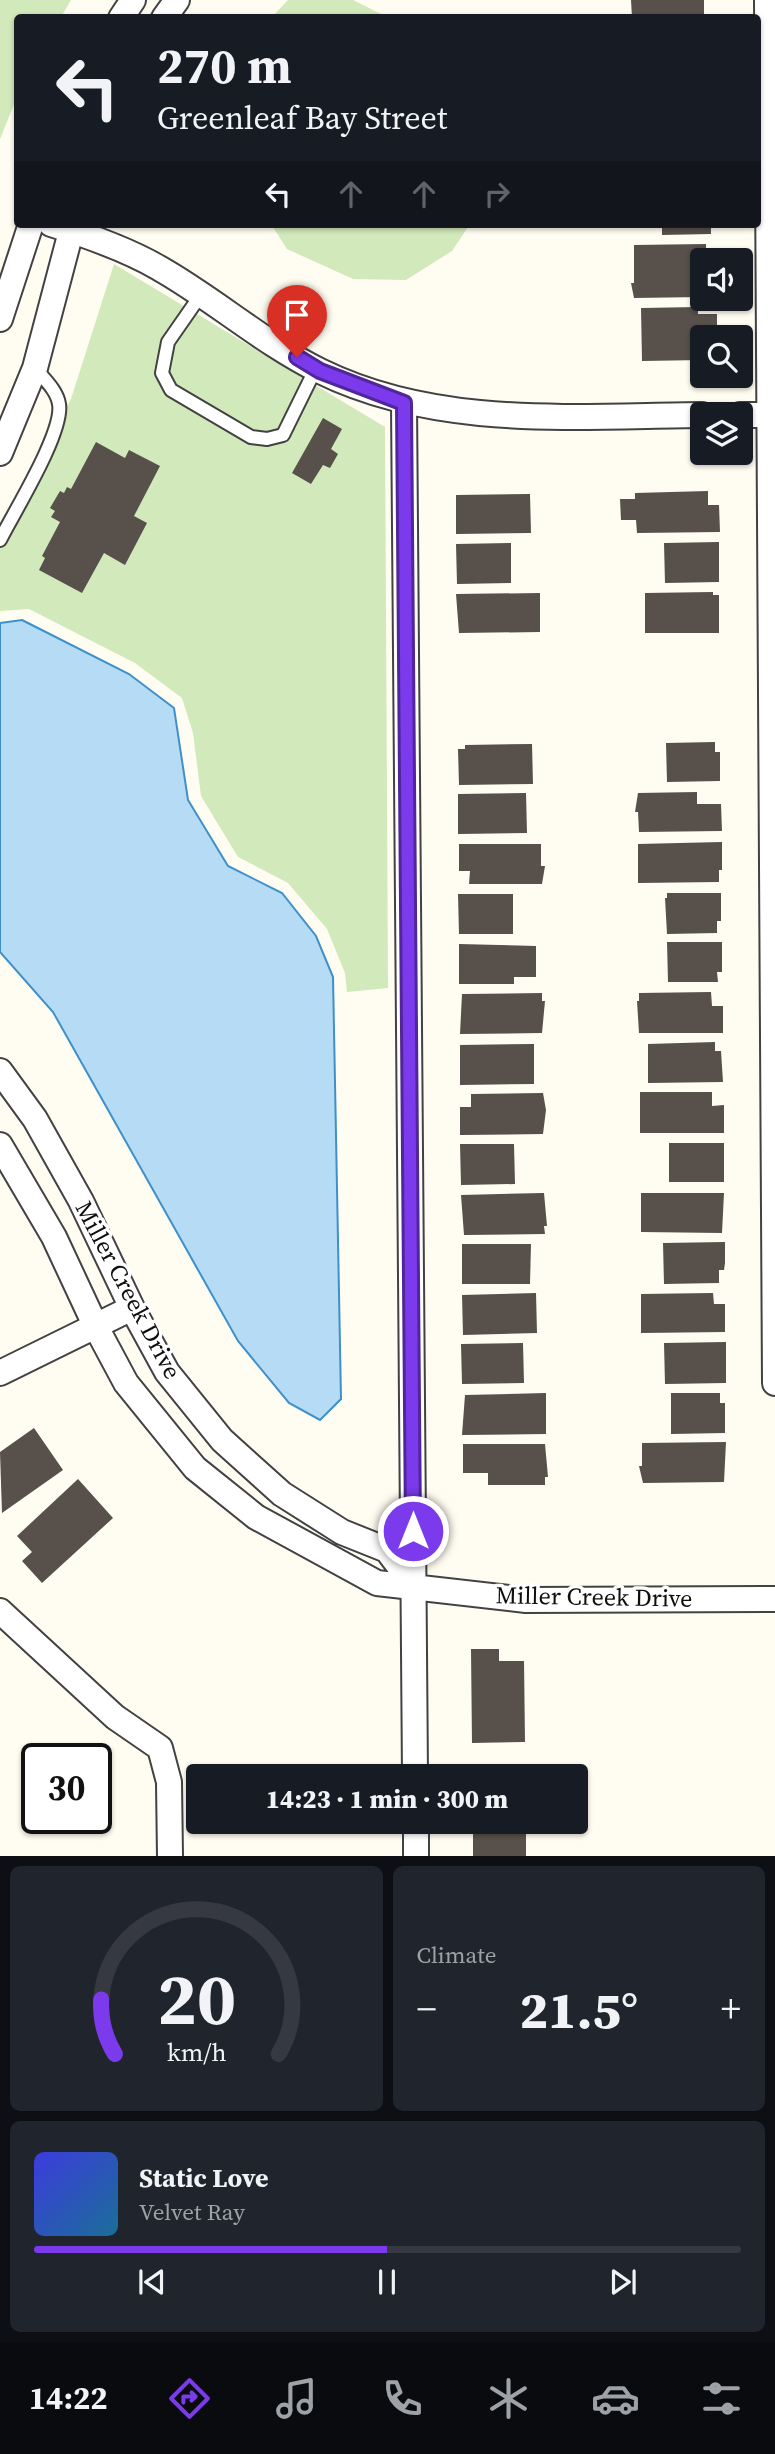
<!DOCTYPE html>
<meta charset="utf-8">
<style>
:root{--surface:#171b24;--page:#20242c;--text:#f1f3f6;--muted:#9ea1a6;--line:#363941;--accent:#7c3aed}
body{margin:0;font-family:"Source Serif 4",serif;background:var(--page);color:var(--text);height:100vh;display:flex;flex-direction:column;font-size:26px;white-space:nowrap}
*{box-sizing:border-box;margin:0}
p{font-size:23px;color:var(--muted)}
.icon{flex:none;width:38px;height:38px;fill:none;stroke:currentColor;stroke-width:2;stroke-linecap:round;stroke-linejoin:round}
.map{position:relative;height:1856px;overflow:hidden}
.drawer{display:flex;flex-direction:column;gap:10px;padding:10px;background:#0d0f14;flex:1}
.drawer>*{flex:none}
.guide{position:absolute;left:14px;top:14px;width:747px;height:214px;border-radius:7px;box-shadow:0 2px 5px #0004;background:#171b24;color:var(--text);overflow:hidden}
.buttons{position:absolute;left:690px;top:248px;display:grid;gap:14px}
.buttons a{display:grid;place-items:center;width:63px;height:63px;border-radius:7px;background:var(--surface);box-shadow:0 2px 5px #0004;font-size:35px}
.speed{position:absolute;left:21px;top:1743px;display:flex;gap:14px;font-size:35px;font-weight:700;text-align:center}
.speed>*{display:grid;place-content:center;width:91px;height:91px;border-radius:50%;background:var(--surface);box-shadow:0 2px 5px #0004;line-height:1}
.speed .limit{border:4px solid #111;border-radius:10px;background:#fff;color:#111}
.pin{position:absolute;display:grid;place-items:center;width:60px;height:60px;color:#fff;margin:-72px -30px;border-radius:50% 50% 50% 0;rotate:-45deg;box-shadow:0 0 7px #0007}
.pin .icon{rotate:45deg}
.me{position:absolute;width:77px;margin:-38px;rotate:0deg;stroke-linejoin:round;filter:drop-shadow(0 0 5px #0008)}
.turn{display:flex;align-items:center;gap:24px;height:147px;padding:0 28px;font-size:32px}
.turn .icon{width:91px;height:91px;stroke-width:2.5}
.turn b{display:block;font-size:49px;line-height:60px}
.lanes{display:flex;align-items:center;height:66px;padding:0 28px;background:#0003;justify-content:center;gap:35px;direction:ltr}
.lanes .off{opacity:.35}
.big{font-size:52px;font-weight:800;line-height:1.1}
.drawer .card{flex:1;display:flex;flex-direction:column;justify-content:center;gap:10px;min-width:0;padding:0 24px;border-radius:10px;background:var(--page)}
.drawer .dial{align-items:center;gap:0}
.dial svg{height:182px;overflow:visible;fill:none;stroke:var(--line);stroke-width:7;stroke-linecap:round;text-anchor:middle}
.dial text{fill:var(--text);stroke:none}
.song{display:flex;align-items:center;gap:21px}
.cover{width:84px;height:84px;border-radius:10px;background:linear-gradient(135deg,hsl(240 70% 55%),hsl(200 70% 35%))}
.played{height:7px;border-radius:4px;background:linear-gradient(90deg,var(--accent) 50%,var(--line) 50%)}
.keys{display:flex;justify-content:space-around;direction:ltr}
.heat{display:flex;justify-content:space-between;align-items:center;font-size:38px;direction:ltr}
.drawer .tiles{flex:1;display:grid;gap:10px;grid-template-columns:1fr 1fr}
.card:last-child{grid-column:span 2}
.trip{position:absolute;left:186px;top:1764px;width:402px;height:70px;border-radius:7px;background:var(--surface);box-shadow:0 2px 5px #0004;font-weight:800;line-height:70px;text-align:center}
.tab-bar{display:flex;height:112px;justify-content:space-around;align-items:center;background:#090b0e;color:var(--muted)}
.tab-bar .icon{width:49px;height:49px}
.tab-bar .active{color:var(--accent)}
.tab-bar b{font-size:32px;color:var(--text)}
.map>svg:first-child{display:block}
.green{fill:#d2e9bb}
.water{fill:#b6dcf5;stroke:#3e90cb;stroke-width:2}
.building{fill:#57504b}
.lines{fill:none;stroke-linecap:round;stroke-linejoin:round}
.lane-casing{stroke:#424242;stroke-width:16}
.street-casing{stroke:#424242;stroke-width:28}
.lane{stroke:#fff;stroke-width:12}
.street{stroke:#fff;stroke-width:24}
.route-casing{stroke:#51269a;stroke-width:18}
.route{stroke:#7c3aed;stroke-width:12}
.labels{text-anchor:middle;stroke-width:7;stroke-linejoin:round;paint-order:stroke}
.street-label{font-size:24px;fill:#0f0f0f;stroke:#fff}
</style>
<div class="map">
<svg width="775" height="1856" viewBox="0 0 775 1856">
<rect width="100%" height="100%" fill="#fffcf1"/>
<path class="green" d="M 0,0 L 71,0 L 61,17 L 18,18 L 17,97 L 0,139 Z
M 288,0 L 353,0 L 387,17 L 272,17 Z
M 271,224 L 470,224 L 452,251 L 406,280 L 353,279 L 287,249 Z
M 114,264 L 385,427 L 388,988 L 347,992 L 345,973 L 327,929 L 288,883 L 238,857 L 201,796 L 193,733 L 182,698 L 135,663 L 29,609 L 0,611 L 0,525 L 71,399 Z"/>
<path class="water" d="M 22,620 L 129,674 L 174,708 L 188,800 L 228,866 L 282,893 L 316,936 L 333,977 L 341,1399 L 320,1420 L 289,1403 L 238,1341 L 53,1012 L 0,952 L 0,623 Z"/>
<path class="building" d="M 631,0 L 704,0 L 704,18 L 632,18 Z
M 662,224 L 711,224 L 711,234 L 662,235 Z
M 706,244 L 706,261 L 702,261 L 702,297 L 634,298 L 631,283 L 634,283 L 634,245 Z
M 698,307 L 698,314 L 717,314 L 717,338 L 702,338 L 702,360 L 642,361 L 641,308 Z
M 323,418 L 342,429 L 331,449 L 338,454 L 330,468 L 323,465 L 311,484 L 292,473 Z
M 96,442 L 125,458 L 129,450 L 160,466 L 134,516 L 147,523 L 125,565 L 104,553 L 82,593 L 39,570 L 45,558 L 42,556 L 60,522 L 51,517 L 55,511 L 50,508 L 60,491 L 64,493 L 67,487 L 71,489 Z
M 708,491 L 708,505 L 719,505 L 720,532 L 637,533 L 636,520 L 621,520 L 620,499 L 635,499 L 635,493 Z
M 530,494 L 531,533 L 456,534 L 456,495 Z
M 719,542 L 719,582 L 665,583 L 664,543 Z
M 511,543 L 511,583 L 457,584 L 456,544 Z
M 713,592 L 713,595 L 719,595 L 719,633 L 645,633 L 645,593 Z
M 540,593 L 540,632 L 459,633 L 456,594 Z
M 715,742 L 715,752 L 720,752 L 720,781 L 667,782 L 666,743 Z
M 532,744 L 533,784 L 459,785 L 458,749 L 465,749 L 465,745 Z
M 697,792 L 697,804 L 721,804 L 722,831 L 639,832 L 638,812 L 635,812 L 638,793 Z
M 526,793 L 527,833 L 458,834 L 458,794 Z
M 722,842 L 722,870 L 719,870 L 719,882 L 638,883 L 638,844 Z
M 459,844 L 541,844 L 541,866 L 545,866 L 542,884 L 469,884 L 470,871 L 459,871 Z
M 667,893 L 721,893 L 721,921 L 717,921 L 717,933 L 667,934 L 665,898 L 667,898 Z
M 458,894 L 513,894 L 513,934 L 459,934 Z
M 667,942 L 722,942 L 722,972 L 717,972 L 718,982 L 668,982 Z
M 459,944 L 536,946 L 536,977 L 514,977 L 514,984 L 459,984 Z
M 711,992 L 712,1006 L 723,1006 L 723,1033 L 639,1033 L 637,1001 L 639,1001 L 639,993 Z
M 542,993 L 542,1001 L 545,1001 L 542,1033 L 460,1034 L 462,994 Z
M 715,1042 L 715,1051 L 721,1051 L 723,1082 L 648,1083 L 648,1044 Z
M 534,1044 L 534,1084 L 460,1085 L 460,1045 Z
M 640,1092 L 712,1092 L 712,1106 L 724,1105 L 724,1133 L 640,1133 Z
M 543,1093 L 546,1110 L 543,1134 L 460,1135 L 460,1107 L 471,1107 L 471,1094 Z
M 669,1143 L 724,1143 L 724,1182 L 669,1182 Z
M 460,1144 L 514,1144 L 515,1184 L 461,1185 Z
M 544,1193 L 547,1226 L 544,1226 L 545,1234 L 464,1235 L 461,1195 Z
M 641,1193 L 724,1193 L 722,1233 L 641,1232 Z
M 725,1242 L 725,1263 L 724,1270 L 719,1270 L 719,1283 L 664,1284 L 663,1243 Z
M 462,1244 L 531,1244 L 530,1284 L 462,1284 Z
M 536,1293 L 537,1333 L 463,1335 L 462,1295 Z
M 713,1293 L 714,1304 L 725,1304 L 725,1332 L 641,1333 L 641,1294 Z
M 726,1342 L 726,1383 L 665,1384 L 664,1343 Z
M 523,1343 L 524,1383 L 462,1384 L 461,1344 Z
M 546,1393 L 546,1434 L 462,1435 L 465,1395 Z
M 671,1393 L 720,1393 L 720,1403 L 725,1403 L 725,1433 L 671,1434 Z
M 34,1428 L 63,1470 L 2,1513 L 0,1452 Z
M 726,1442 L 724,1482 L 643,1483 L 639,1466 L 642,1466 L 642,1443 Z
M 463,1444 L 545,1444 L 548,1477 L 545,1477 L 545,1485 L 488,1485 L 488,1473 L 463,1473 Z
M 78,1479 L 113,1518 L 42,1583 L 22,1561 L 32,1552 L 17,1536 Z
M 471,1649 L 499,1649 L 499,1661 L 524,1661 L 525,1742 L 472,1743 Z
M 526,1824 L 526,1856 L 473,1856 L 473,1825 Z"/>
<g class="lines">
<defs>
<path id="lane" d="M 200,296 L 168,342 L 162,373 L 171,390 L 251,437 L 267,439 L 283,435 L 316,368
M 0,540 C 14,512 64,432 59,404 C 57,390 43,378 35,368"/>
<path id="street" d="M 767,0 L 775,1383
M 121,18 L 133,0
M 164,18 L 177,0
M 51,224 C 86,235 127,249 159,268 C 214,299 263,343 320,371 C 438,429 575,416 702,415
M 0,319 L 31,224
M 404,403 L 415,1776
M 740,415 L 775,415
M 0,453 L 35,368 L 73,224
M 0,1071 L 35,1119 L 81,1201 L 132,1308 L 167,1372 L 222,1440 L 282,1494 L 342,1532 L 387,1550 L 414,1586
M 0,1145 L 54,1237 L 96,1327 L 126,1383 L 195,1468 L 256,1517 L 377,1583 L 526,1600 L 775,1599
M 0,1373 L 132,1308
M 0,1611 L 115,1717 L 160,1748 L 169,1782 L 170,1856
M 416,1822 L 416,1856"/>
</defs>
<use href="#lane" class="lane-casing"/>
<use href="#street" class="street-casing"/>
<use href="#lane" class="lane"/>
<use href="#street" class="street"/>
</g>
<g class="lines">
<defs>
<path id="route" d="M 297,357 L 320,371 L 404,403 L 413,1531"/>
</defs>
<use href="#route" class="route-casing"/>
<use href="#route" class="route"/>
</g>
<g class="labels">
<g class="street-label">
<text transform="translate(128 1290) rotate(62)" y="8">Miller Creek Drive</text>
<text transform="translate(594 1597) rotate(1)" y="8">Miller Creek Drive</text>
</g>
</g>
</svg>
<div class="buttons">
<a><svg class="icon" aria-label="sound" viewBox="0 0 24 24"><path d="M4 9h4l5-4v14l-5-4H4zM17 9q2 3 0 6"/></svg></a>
<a><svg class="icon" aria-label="search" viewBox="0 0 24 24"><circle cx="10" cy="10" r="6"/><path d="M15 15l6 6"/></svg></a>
<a><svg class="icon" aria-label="layers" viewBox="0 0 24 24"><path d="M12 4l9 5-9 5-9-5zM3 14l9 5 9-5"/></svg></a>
</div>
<div class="speed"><div class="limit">30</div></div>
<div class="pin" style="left:297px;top:357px;background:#d93025"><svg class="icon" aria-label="arrive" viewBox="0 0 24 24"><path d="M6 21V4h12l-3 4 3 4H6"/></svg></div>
<svg class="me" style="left:413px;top:1531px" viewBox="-20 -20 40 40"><circle r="17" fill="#7c3aed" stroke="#fff" stroke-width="3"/><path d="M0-11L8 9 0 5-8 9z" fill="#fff"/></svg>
<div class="trip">14:23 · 1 min · 300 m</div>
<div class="guide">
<div class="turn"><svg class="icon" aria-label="left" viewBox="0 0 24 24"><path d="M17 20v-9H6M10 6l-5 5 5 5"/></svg><div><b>270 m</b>Greenleaf Bay Street</div></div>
<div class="lanes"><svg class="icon" aria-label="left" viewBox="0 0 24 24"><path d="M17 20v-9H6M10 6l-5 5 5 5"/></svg><svg class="icon off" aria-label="ahead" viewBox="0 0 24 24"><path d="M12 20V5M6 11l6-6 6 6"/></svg><svg class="icon off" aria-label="ahead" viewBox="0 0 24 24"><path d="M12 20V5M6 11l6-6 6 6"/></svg><svg class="icon off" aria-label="right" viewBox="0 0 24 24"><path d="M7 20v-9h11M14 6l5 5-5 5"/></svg></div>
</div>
</div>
<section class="drawer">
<div class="tiles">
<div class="card dial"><svg viewBox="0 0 100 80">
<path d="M14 69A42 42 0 1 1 86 69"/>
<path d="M14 69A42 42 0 0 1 8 45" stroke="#7c3aed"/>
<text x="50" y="56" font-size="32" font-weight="700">20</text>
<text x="50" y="72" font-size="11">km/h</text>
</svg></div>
<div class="card"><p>Climate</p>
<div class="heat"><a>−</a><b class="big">21.5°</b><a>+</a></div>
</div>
<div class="card">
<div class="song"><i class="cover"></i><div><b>Static Love</b><p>Velvet Ray</p></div></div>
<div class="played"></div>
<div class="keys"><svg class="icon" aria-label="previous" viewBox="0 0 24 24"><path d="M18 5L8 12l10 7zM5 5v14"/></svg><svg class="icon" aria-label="pause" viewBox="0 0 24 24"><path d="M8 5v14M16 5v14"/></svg><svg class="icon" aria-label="next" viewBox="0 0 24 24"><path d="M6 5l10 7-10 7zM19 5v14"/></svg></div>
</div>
</div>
</section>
<nav class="tab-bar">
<b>14:22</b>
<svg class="icon active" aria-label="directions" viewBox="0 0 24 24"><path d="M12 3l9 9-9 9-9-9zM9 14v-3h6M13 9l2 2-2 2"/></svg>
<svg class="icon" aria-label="music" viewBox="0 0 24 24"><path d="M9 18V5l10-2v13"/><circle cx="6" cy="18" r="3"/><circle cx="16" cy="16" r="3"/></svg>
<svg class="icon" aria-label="phone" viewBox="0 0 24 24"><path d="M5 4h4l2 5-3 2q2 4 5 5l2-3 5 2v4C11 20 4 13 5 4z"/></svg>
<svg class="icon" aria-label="climate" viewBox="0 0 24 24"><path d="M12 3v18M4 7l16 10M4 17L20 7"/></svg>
<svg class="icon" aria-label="car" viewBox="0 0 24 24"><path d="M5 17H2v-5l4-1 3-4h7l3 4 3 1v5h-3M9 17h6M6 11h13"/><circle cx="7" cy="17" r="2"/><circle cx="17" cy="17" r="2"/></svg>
<svg class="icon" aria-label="filters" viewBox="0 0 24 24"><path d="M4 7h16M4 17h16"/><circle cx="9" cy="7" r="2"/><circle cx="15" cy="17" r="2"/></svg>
</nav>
